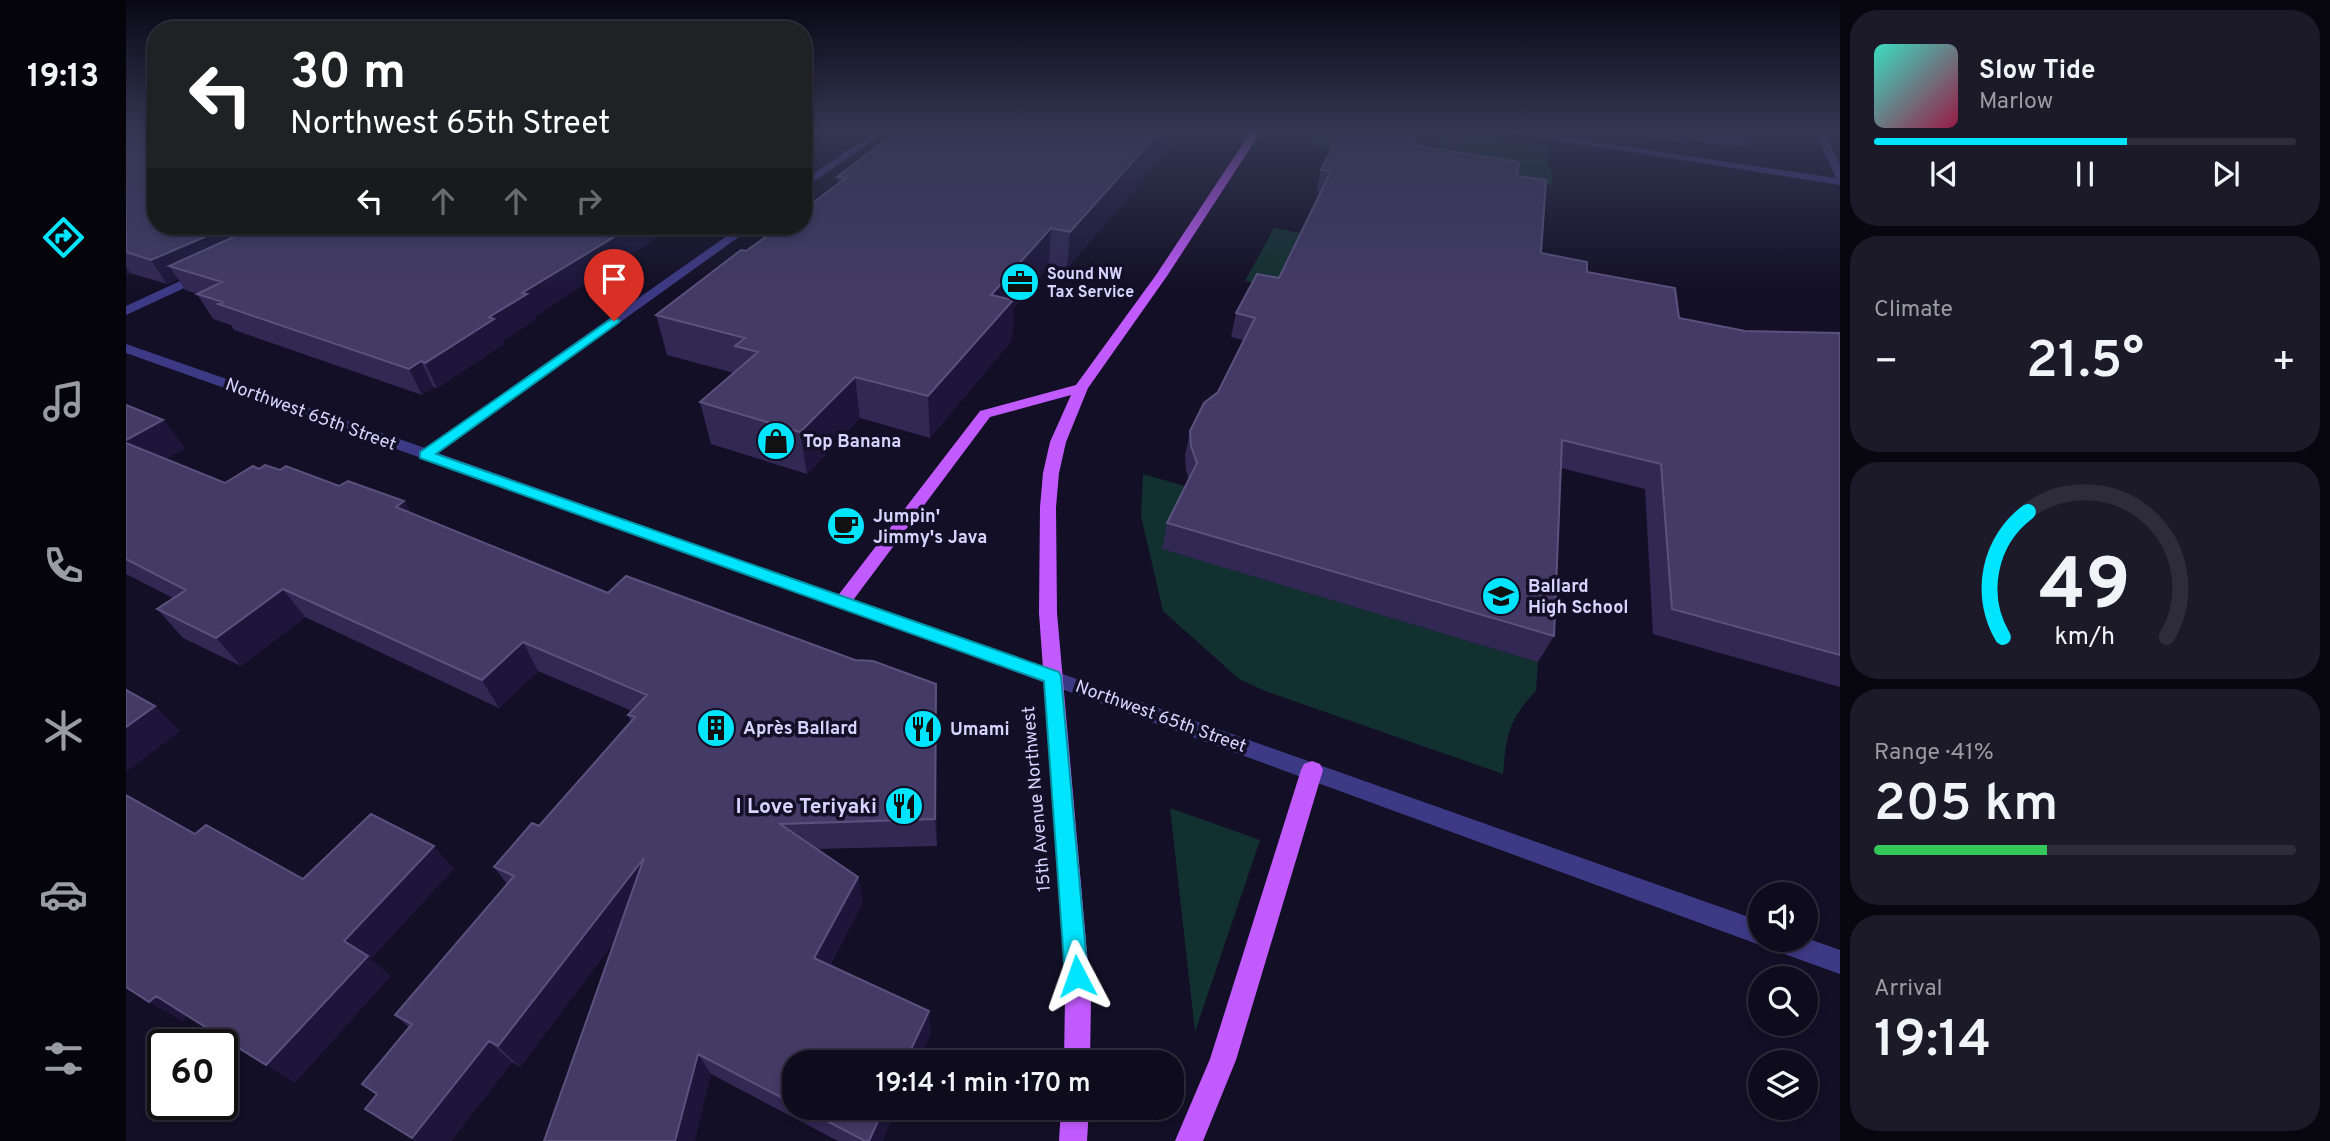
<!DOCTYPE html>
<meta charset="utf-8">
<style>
:root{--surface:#0e0b1c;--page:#1c1929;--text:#f1f3f6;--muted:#9b9ba3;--line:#2e2b3b;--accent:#00e5ff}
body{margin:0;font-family:Overpass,sans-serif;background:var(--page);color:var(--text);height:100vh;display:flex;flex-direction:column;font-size:26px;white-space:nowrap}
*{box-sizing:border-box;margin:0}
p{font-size:23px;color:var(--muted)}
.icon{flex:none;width:38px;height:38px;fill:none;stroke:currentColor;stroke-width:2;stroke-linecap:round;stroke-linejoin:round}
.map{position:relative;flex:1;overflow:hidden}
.panel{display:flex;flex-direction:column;gap:10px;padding:10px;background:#08060f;width:490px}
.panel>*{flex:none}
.banner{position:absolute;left:21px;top:21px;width:665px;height:214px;border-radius:28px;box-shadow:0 4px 10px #0003,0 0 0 2px var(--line);background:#202124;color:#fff;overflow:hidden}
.buttons{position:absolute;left:1622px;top:882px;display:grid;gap:14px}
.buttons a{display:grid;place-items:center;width:70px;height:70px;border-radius:50%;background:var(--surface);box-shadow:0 4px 10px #0003,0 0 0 2px var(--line);font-size:35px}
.speed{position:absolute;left:21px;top:1029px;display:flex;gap:14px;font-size:35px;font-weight:700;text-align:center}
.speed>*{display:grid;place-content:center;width:91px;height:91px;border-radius:50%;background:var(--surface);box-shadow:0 4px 10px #0003,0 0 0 2px var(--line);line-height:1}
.speed .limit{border:4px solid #111;border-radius:10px;background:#fff;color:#111}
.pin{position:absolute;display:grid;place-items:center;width:60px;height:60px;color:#fff;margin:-72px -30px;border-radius:50% 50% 50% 0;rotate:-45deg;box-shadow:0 0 7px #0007}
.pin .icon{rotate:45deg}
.me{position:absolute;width:77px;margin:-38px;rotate:356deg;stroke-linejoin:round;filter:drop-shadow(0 0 5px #0008)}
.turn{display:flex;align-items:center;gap:24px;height:147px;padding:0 28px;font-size:32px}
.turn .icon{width:91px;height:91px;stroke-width:2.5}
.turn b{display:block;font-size:49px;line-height:60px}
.lanes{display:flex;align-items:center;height:66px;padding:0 28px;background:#0003;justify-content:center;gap:35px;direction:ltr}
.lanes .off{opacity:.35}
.big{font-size:52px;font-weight:600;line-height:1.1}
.panel .tile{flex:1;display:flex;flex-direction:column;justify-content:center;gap:10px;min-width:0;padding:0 24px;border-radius:28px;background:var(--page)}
.panel .dial{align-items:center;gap:0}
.dial svg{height:182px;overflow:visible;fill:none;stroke:var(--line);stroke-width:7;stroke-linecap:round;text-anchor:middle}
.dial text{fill:var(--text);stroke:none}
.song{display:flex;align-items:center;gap:21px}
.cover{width:84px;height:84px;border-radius:10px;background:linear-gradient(135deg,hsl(170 70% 55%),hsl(340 70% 35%))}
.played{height:7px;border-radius:4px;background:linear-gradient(90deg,var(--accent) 60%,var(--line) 60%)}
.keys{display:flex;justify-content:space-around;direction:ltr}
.heat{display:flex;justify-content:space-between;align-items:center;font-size:38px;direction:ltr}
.charge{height:10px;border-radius:5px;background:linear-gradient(90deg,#34c759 41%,var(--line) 0)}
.trip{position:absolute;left:656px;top:1050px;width:402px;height:70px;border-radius:28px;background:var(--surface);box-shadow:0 4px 10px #0003,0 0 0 2px var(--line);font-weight:600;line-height:70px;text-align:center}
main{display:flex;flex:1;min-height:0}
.tab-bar{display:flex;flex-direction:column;width:126px;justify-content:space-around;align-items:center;background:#06040b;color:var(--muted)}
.tab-bar .icon{width:49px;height:49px}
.tab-bar .on{color:var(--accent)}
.tab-bar b{font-size:32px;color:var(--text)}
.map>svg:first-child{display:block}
.green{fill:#12302f}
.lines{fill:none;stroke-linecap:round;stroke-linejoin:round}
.minor{fill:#3d3a85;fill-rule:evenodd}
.major{fill:#c25bff;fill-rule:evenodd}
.wall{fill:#312854}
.shaded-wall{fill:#1d163a}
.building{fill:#433a66;stroke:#5a527e;stroke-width:2}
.route{fill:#00e5ff;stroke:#0095a6;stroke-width:2}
.labels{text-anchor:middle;stroke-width:7;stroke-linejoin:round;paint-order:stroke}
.far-poi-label{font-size:16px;font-weight:bold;fill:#d9d4ff;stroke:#130f26;text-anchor:start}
.street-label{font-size:18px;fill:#d9d4ff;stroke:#130f26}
.poi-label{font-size:18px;font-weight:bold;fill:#d9d4ff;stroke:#130f26;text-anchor:start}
.near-poi-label{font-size:21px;font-weight:bold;fill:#d9d4ff;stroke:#130f26;text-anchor:end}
</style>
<main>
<nav class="tab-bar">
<b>19:13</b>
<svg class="icon on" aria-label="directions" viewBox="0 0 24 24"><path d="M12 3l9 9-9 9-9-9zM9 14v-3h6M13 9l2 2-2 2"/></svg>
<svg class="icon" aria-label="music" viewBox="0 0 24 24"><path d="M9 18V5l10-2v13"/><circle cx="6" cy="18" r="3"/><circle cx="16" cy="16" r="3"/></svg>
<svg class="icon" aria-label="phone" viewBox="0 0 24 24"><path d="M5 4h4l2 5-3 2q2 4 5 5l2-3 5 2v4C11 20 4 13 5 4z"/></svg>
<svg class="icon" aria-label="climate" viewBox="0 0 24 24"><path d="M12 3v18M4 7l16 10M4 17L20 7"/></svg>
<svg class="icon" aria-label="car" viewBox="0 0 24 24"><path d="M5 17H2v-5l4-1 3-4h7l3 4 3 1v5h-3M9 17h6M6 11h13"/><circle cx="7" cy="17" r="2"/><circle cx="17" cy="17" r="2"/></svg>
<svg class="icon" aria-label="filters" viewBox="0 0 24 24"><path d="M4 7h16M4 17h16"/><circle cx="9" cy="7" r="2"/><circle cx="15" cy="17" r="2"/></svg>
</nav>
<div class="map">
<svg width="1714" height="1141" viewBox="0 0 1714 1141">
<rect width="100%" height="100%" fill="#130f26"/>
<path class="green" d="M 1188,130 L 1280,130 L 1294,132 L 1288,148 L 1233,154 L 1189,146 L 1183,139 Z
M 1316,136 C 1352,141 1387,141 1423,146 L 1421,164 L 1427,175 L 1426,185 L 1332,170 L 1311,152 Z
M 1148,228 L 1180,234 L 1153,288 L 1119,281 Z
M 1017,474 L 1066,488 L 1037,549 L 1412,662 L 1410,691 C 1383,718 1380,737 1377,774 L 1139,691 L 1113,679 L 1037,611 L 1015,516 Z
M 1044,808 L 1134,840 L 1069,1032 Z"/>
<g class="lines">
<path class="minor" d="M 751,130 L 762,130 L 677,189 L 677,181 Z
M 1364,130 L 1388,130 L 1710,178 L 1688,130 L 1698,130 L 1714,166 L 1714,185 Z
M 615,226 L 628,226 L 312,453 L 1634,921 L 1634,940 L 1680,940 L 1680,938 L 1714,950 L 1714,974 L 1644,949 L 1642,942 L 1634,945 L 630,577 L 0,353 L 0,344 L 299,448 Z
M 76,271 L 82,275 L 80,278 L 0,315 L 0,306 Z"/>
<path class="major" d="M 1126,130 L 1136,130 L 1041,276 L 962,388 L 940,442 L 933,473 L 930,507 L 931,613 L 965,998 L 964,1062 L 938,1062 L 939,998 L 936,931 L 913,613 L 914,507 L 917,473 L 924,442 L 945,395 L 864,417 L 722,607 L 710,607 L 707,602 L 854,411 L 950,385 L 1030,275 Z
M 1186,761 L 1194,764 L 1197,770 L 1110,1060 L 1077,1141 L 1049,1141 L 1084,1059 L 1175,770 L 1178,764 Z
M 935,1108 L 963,1108 L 961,1141 L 933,1141 Z"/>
</g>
<path class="wall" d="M 0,130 L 30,226 L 549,226 L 409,316 L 410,319 L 377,341 L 378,344 L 311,388 L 307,387 L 296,395 L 108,330 L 105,325 L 87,319 L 71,294 L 59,290 L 52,279 L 41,284 L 4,273 L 0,275 Z
M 773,130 L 1059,130 L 941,269 L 923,265 L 887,308 L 886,340 L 804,438 L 734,418 L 681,474 L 585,444 L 574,402 L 608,373 L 541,355 L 530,315 L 712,185 L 711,177 Z
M 1215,130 L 1292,130 L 1287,145 L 1391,176 L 1415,253 L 1461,272 L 1553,318 L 1619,331 L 1714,333 L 1714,687 L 1527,634 L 1519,489 L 1435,468 L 1428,636 L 1412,662 L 1036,549 L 1041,523 L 1063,479 L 1060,471 L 1059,456 L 1064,431 L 1092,392 L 1118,340 L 1105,337 L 1110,313 L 1153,278 L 1195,192 L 1190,191 L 1195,170 Z
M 1479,130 L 1629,130 L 1629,132 L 1620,148 L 1563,140 L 1562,143 Z
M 0,405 L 37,420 L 59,448 L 39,459 L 99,483 L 133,469 L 154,470 L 213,486 L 278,501 L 285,513 L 482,593 L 729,660 L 810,684 L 811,712 L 811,846 L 691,849 L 737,902 L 704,965 L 805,1033 L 668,1062 L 668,1108 L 771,1108 L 756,1141 L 712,1141 L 585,1074 L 489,940 L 394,1067 L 386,1062 L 325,1141 L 290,1141 L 239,1109 L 251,1095 L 283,1027 L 269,1015 L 381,884 L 368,867 L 413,826 L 505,721 L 502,715 L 506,711 L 412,671 L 373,708 L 179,617 L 115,666 L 57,638 L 31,609 L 47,598 L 0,574 Z"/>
<path class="shaded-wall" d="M 677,130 L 699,130 L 677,144 Z
M 1035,130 L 1059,130 L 941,269 L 944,232 Z
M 104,226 L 169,226 L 43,266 L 52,279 L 41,284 L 25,260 Z
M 506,226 L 549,226 L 409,316 L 410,319 L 377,341 L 378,344 L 311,388 L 299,363 L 363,317 L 396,293 Z
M 925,228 L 923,265 L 887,308 L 886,340 L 804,438 L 802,396 L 865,295 Z
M 0,266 L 4,273 L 0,275 Z
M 295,361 L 307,387 L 296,395 L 283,369 Z
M 729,377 L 734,418 L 681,474 L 674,432 Z
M 37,420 L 59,448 L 20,470 L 0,445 L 0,440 Z
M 278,501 L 294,530 L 270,507 Z
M 157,589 L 179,617 L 115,666 L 90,638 Z
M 397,642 L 412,671 L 373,708 L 356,680 Z
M 810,684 L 811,712 L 811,846 L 809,819 Z
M 29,706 L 54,731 L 0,772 L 0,727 Z
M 308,846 L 328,869 L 245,959 L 265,976 L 169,1083 L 140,1065 L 218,941 Z
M 518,858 L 532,884 L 394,1067 L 372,1046 Z
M 732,877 L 737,902 L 695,981 L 688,958 Z
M 30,996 L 62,1015 L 56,1021 L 23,1002 Z
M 803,1011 L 805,1033 L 792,1062 L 779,1062 Z
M 363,1041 L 386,1062 L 325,1141 L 291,1141 L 286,1138 Z
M 572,1054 L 585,1074 L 569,1141 L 549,1141 Z
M 758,1108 L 771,1108 L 756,1141 L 743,1141 Z"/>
<path class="building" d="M 0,130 L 30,130 L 30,226 L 104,226 L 25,260 L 0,252 Z
M 773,130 L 1035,130 L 944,232 L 925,228 L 865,295 L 887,300 L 802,396 L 729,377 L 674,432 L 574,402 L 632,352 L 609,346 L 619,338 L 530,315 L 615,250 L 620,251 L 655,226 L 677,226 L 677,210 L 720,178 L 711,177 Z
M 1215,130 L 1291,130 L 1286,145 L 1393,162 L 1391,176 L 1420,180 L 1415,253 L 1461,262 L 1461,272 L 1549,288 L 1553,318 L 1619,331 L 1714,333 L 1714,655 L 1546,609 L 1535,464 L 1436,440 L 1428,636 L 1041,523 L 1071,463 L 1065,446 L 1064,431 L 1078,403 L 1092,392 L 1129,318 L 1110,313 L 1131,274 L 1153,278 L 1205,171 L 1195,170 Z
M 132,226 L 506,226 L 396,293 L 401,294 L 363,317 L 368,319 L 299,363 L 295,361 L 283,369 L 92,304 L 97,302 L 71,294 L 96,282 L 43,266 Z
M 0,405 L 37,420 L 0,440 Z
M 0,443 L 99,483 L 127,466 L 133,469 L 139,465 L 154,470 L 160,466 L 213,486 L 222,481 L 278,501 L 270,507 L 482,593 L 500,576 L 729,660 L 747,661 L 810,684 L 809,819 L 654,824 L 732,877 L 688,958 L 803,1011 L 779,1062 L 668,1062 L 668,1104 L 572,1054 L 549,1141 L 418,1141 L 518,858 L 372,1046 L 363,1041 L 286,1138 L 239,1109 L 251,1094 L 236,1084 L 286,1024 L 269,1015 L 388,876 L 368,867 L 406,823 L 413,826 L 509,717 L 502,715 L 521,695 L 397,642 L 356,680 L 157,589 L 90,638 L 31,609 L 60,590 L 0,559 Z
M 0,690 L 29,706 L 0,727 Z
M 0,795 L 69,834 L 80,825 L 177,879 L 245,814 L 308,846 L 218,941 L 242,956 L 140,1065 L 30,996 L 23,1002 L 0,987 Z
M 676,1108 L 758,1108 L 743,1141 L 739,1141 Z"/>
<linearGradient id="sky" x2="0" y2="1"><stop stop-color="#0a0815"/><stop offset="0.45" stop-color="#333752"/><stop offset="1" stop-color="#333752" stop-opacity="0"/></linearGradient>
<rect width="1714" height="290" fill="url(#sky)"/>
<path class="route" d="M 488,317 L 494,321 L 492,323 L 310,454 L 933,672 L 935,677 L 962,976 L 959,984 L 951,987 L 943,984 L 939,976 L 918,681 L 294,458 L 294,452 Z"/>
<defs>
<symbol id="office-disc" viewBox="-11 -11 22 22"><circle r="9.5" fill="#00e5ff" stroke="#130f26"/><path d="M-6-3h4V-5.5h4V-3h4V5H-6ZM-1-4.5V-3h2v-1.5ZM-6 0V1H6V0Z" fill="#111"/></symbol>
<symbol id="shop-disc" viewBox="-11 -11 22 22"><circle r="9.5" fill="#00e5ff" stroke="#130f26"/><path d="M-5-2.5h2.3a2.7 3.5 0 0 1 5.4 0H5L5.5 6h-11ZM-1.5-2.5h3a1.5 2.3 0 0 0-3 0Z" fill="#111"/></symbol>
<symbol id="cafe-disc" viewBox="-11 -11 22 22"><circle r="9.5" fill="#00e5ff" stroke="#130f26"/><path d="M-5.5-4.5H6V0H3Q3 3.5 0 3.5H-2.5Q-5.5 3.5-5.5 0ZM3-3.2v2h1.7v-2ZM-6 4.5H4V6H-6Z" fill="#111"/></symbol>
<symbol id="school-disc" viewBox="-11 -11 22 22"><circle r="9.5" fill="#00e5ff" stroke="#130f26"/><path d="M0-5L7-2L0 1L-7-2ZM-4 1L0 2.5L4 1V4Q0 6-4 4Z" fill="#111"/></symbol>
<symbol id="building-disc" viewBox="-11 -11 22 22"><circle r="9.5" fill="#00e5ff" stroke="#130f26"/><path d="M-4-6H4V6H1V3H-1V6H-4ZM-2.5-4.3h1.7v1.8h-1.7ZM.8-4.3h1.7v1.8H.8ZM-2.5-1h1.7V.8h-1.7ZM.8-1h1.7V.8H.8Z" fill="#111"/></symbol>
<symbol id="restaurant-disc" viewBox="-11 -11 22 22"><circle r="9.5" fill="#00e5ff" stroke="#130f26"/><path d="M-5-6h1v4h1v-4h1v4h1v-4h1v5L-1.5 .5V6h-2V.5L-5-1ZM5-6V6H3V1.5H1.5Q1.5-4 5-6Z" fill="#111"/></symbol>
</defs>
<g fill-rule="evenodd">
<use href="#office-disc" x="872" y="260" width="44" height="44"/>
<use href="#shop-disc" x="628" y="419" width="44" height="44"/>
<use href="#cafe-disc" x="698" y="504" width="44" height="44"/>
<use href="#school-disc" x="1353" y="574" width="44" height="44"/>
<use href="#building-disc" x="568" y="706" width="44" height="44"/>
<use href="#restaurant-disc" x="775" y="707" width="44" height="44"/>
<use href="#restaurant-disc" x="756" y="784" width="44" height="44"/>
</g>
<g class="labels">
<g class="far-poi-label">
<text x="921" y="279">Sound NW<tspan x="921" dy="18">Tax Service</tspan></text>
</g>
<g class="street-label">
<text transform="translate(185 414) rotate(20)" y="6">Northwest 65th Street</text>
<text transform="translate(1035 716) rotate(20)" y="6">Northwest 65th Street</text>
<text transform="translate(910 799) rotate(-95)" y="6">15th Avenue Northwest</text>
</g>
<g class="poi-label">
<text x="677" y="447">Top Banana</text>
<text x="747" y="522">Jumpin'<tspan x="747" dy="21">Jimmy's Java</tspan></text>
<text x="1402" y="592">Ballard<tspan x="1402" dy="21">High School</tspan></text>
<text x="617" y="734">Après Ballard</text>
<text x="824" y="735">Umami</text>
</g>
<g class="near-poi-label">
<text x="751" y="813">I Love Teriyaki</text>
</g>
</g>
</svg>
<div class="buttons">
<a><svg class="icon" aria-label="sound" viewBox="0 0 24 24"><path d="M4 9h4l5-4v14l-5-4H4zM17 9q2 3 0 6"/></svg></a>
<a><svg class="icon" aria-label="search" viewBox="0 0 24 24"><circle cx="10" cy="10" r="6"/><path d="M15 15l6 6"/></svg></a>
<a><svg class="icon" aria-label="layers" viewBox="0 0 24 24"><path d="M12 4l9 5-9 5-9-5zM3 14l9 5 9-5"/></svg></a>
</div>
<div class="speed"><div class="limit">60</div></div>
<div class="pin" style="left:488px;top:321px;background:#d93025"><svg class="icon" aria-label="arrive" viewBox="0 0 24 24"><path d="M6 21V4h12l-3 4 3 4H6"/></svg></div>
<svg class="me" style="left:951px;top:976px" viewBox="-20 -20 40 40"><path d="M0-17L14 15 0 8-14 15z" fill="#00e5ff" stroke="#fff" stroke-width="4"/></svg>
<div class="trip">19:14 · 1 min · 170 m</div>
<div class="banner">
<div class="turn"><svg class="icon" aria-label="left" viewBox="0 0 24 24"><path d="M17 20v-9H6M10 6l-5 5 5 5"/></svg><div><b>30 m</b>Northwest 65th Street</div></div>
<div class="lanes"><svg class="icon" aria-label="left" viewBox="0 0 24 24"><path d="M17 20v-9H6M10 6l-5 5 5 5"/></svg><svg class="icon off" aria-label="ahead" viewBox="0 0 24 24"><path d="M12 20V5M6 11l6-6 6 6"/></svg><svg class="icon off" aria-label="ahead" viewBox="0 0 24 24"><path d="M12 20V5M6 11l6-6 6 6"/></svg><svg class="icon off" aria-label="right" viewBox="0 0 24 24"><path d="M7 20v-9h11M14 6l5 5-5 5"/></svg></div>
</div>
</div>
<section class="panel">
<div class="tile">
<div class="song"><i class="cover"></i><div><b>Slow Tide</b><p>Marlow</p></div></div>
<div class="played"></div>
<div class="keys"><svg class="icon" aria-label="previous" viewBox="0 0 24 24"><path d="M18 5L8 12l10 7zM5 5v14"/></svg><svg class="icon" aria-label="pause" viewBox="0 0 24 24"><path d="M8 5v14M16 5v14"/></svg><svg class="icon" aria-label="next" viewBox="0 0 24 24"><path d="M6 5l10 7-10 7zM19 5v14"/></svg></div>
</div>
<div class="tile"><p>Climate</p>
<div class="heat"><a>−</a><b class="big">21.5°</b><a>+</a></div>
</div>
<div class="tile dial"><svg viewBox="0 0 100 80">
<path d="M14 69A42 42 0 1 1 86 69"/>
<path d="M14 69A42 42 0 0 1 25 14" stroke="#00e5ff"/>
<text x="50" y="56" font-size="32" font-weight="700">49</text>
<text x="50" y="72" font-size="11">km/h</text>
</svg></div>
<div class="tile"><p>Range · 41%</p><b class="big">205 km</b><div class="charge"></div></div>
<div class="tile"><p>Arrival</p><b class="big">19:14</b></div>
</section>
</main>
